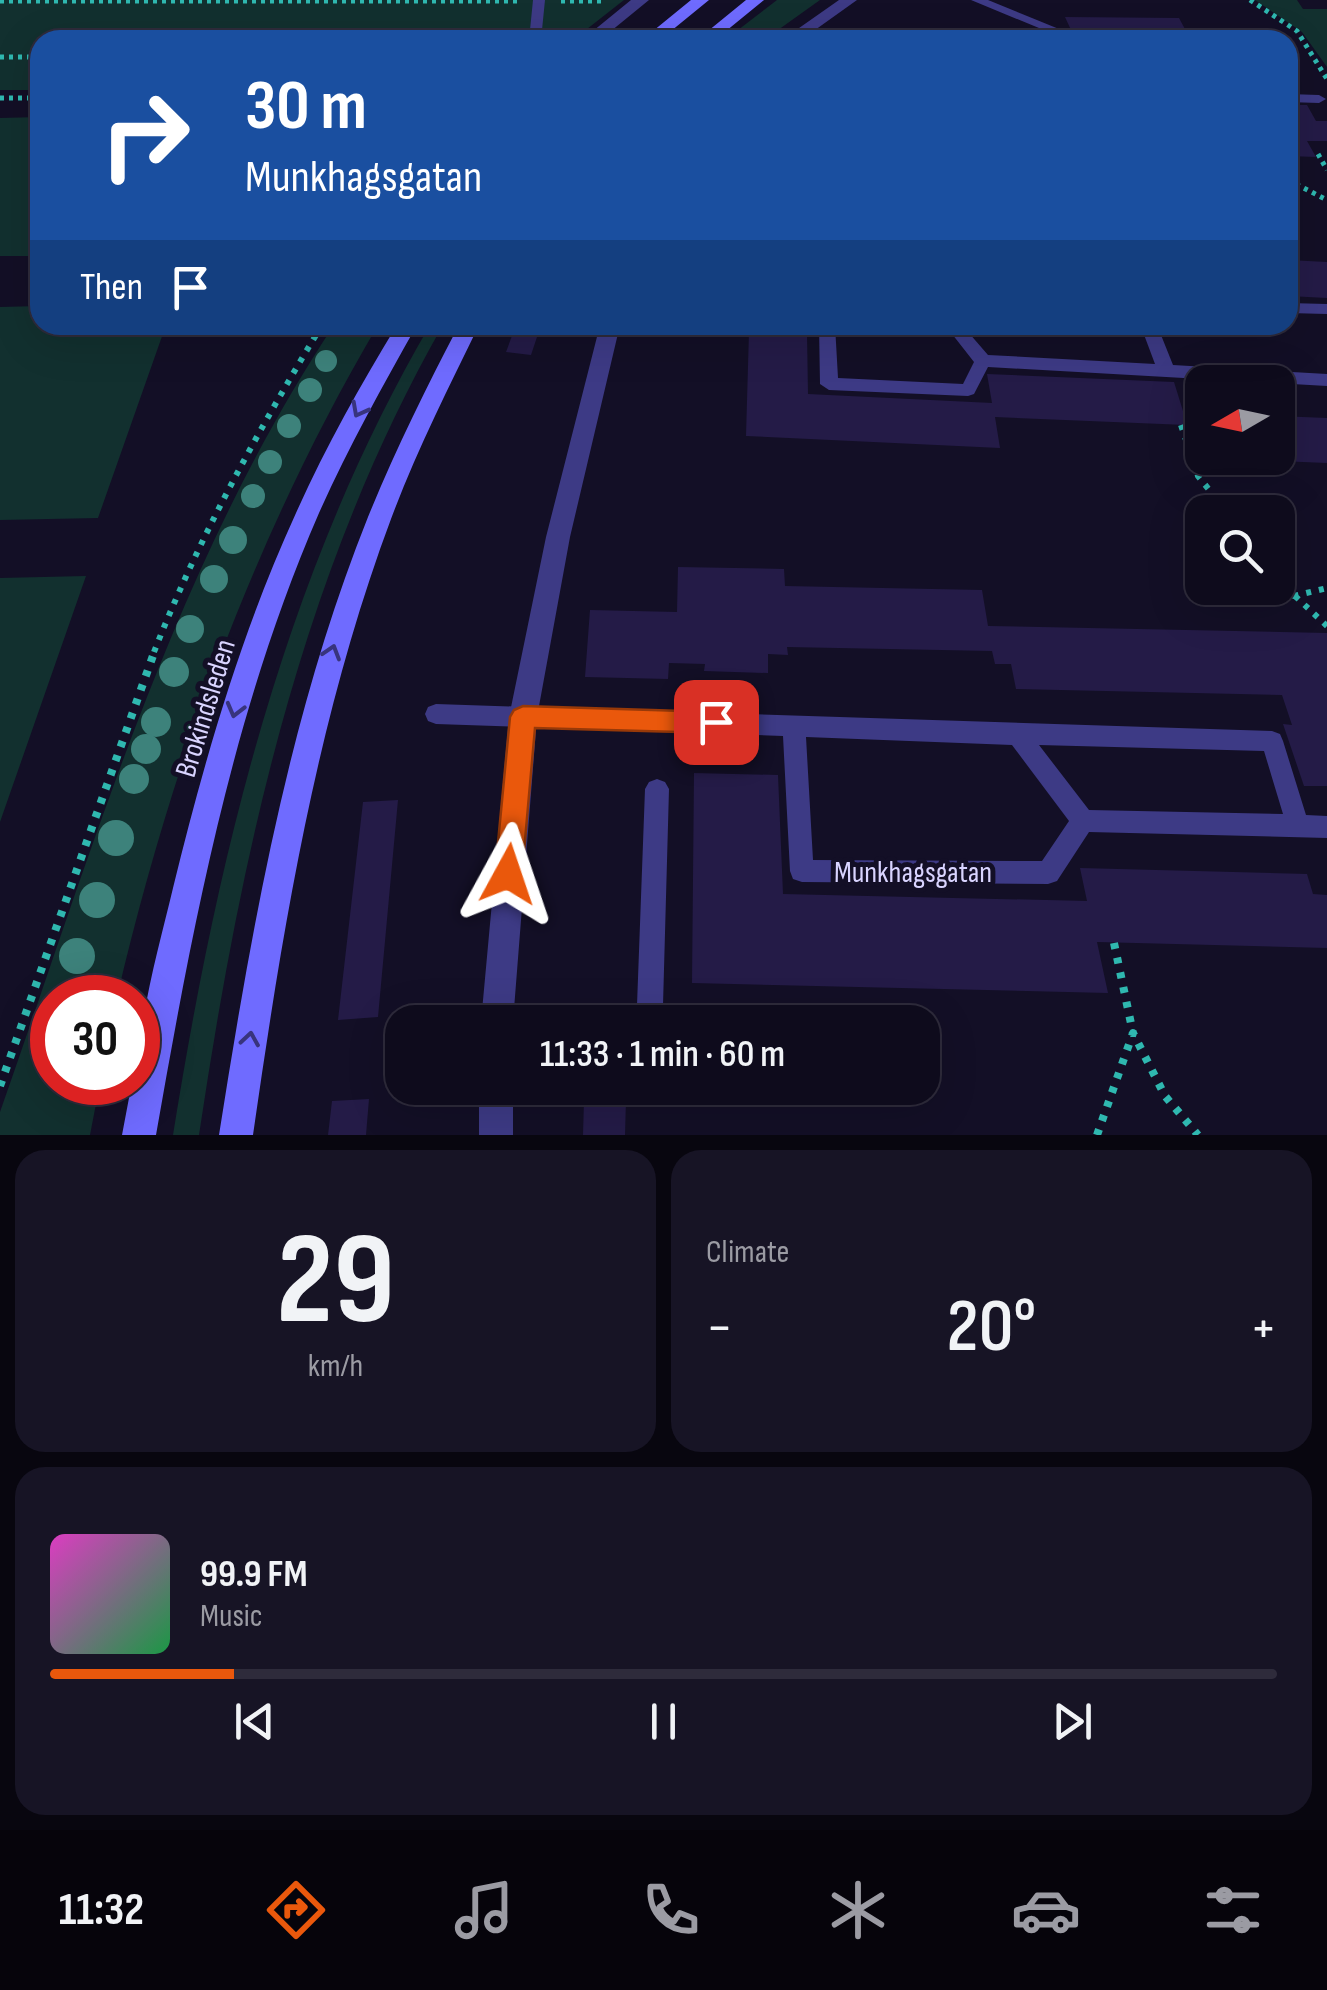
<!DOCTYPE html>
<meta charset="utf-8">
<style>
:root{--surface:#0e0b1c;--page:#171425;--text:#f1f3f6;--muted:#9b9ba3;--line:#2e2b3b;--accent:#ea580c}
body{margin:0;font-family:"Sofia Sans Condensed",sans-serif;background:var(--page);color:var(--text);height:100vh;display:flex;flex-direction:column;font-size:38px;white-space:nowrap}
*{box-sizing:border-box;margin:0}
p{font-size:32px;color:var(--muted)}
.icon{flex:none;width:55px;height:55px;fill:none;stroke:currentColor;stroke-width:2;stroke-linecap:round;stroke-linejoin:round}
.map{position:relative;height:1135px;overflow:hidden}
.panel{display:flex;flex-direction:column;gap:15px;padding:15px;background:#08060f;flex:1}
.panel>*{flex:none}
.guide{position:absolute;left:30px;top:30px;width:1268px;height:305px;border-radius:30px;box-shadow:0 10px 40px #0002,0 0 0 2px var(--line);background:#1a4fa0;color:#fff;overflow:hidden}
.needle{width:65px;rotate:261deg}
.tools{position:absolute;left:1185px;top:365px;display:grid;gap:20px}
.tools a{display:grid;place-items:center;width:110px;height:110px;border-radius:20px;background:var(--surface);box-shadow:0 10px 40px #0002,0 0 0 2px var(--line);font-size:50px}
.speed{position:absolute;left:30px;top:975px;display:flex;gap:20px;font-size:50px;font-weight:700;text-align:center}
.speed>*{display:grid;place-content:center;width:130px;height:130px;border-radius:50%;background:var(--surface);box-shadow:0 10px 40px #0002,0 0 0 2px var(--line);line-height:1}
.speed .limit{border:15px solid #d22;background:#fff;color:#111}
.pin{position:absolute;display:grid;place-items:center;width:85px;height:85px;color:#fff;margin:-42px;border-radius:20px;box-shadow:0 5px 15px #0006}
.me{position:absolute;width:110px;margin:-55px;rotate:5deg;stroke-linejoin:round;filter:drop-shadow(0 0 8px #0008)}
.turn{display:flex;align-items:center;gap:35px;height:210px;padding:0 50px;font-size:45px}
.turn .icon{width:130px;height:130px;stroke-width:2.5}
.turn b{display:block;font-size:70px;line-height:85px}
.then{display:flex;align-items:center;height:95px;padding:0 50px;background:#0003;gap:20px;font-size:38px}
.big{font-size:75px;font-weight:600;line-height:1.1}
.panel .widget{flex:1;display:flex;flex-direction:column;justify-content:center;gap:15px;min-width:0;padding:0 35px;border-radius:30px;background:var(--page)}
.panel .dial{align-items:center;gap:0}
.dial b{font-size:130px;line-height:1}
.song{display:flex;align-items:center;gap:30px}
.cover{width:120px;height:120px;border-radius:15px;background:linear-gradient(135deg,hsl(310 70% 55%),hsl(140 70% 35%))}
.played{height:10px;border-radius:5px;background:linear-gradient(90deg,var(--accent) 15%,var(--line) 15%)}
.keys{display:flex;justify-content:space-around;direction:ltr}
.heat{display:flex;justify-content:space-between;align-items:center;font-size:55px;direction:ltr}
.panel .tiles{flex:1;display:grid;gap:15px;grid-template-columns:1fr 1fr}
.widget:last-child{grid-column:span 2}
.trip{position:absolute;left:385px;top:1005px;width:555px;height:100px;border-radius:30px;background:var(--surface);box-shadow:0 10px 40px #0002,0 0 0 2px var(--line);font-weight:600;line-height:100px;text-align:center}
.tabs{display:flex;height:160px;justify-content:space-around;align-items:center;background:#06040b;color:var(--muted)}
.tabs .icon{width:70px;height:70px}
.tabs .selected{color:var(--accent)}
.tabs b{font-size:45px;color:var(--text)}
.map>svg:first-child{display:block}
.green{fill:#12302f}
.building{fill:#241b47}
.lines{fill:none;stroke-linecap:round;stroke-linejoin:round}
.path-far2{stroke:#2fb8b0;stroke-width:5;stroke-dasharray:4 5;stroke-linecap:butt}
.path-far1{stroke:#2fb8b0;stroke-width:6;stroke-dasharray:5 8;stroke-linecap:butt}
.path{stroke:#2fb8b0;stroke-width:8;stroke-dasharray:6 9;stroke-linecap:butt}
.lane{fill:#3d3a85;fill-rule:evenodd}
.street{fill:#3d3a85;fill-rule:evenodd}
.secondary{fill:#6f6bff;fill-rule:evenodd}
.tree{fill:#3d827b}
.oneway{stroke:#38347d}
.route{fill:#ea580c;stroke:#983908;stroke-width:2.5}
.labels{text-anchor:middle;stroke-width:10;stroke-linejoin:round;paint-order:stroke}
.street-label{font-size:30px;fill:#d9d4ff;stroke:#130f26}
</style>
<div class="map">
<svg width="1327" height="1135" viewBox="0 0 1327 1135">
<rect width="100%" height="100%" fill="#130f26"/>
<path class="green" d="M 0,0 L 624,0 L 573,40 L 40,40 L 40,90 L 0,90 Z
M 777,0 L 820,0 L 764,40 L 725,40 Z
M 1255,0 L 1297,0 L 1303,9 L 1327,9 L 1327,67 L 1302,32 Z
M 40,117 L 40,256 L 0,256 L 0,118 Z
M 40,306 L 40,325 L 166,325 L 98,518 L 0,520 L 0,307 Z
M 334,325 L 378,325 C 255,534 172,762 117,997 L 52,998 L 52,1082 L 100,1083 L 90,1135 L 0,1135 L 0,1112 C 95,842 175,565 334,325 Z
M 430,325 L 443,325 C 301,574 241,854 199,1135 L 173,1135 C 218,854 285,573 430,325 Z
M 86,576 L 0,822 L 0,578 Z"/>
<path class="building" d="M 1065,17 L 1179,18 L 1186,31 L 1158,31 L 1160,37 L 1145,36 L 1142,30 L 1100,30 L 1103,36 L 1087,36 L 1084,30 L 1071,30 Z
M 1288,105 L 1307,105 L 1316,121 L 1327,121 L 1327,141 L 1307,141 L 1316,157 L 1288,156 Z
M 1288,260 L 1327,262 L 1327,298 L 1288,296 Z
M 516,325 L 541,325 L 531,355 L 506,352 Z
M 749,331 L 807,333 L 808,394 L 992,403 L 987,374 L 1174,382 L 1183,411 L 1202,412 L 1202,457 L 1196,457 L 1186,425 L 995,417 L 1000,448 L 746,436 Z
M 1278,416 L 1327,418 L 1327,463 L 1278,461 Z
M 678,567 L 784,569 L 785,586 L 982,590 L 988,626 L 1327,633 L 1327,786 L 1304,786 L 1283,724 L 1292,725 L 1282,695 L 1016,689 L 1011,664 L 995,664 L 992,651 L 787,647 L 788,655 L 768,654 L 768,673 L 704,671 L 705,664 L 669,663 L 668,679 L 585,677 L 590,610 L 677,612 Z
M 694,773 L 778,775 L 783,894 L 1087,901 L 1080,868 L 1307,874 L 1313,894 L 1327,895 L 1327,948 L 1097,942 L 1108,993 L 692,983 Z
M 398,800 L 378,1017 L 338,1020 L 363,802 Z
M 369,1099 L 366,1135 L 328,1135 L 332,1101 Z
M 584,1100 L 626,1100 L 625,1135 L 583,1135 Z"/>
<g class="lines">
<path class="path-far2" d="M 1250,0 L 1297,31 L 1327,79
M 0,1 L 519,1
M 561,1 L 603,1
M 0,57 L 40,57
M 0,98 L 40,98
M 1318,154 L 1327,170
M 1288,180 L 1327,200"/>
<path class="path-far1" d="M 1181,425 L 1198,476 L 1227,512
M 1278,575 L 1294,596 L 1327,588
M 1295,596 L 1327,626
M 154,652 C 199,537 258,431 322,325"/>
<path class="path" d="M 1114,943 L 1133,1033
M 0,1086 L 155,650
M 1097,1135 L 1133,1033 L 1165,1096 L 1198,1135"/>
<path class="lane" d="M 533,0 L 545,0 L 541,40 L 529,40 Z
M 971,0 L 988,0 L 1086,40 L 1068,40 Z
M 1288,94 L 1319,95 L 1326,99 L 1319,103 L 1288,102 Z
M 1288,303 L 1327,304 L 1327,314 L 1288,313 Z
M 819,325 L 835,325 L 838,378 L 963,384 L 974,362 L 945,325 L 962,325 L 988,355 L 1155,364 L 1143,332 L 1129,329 L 1127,325 L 1157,325 L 1173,365 L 1327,374 L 1327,386 L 988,367 L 974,394 L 968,396 L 829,390 L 820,384 Z
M 436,704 L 1272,731 L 1280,734 L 1283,741 L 1306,815 L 1327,816 L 1327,838 L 1089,832 L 1057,881 L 1048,884 L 802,882 L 793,879 L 790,871 L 783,736 L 436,724 L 428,721 L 425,714 L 428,707 ZM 806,737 L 1012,745 L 1069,821 L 1042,861 L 813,860 ZM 1039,745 L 1264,751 L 1283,814 L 1089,810 Z
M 657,779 L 665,782 L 669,789 L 663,1005 L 919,1008 L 928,1012 L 932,1021 L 928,1030 L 922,1033 L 922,1022 L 485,1022 L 488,1012 L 497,1008 L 637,1005 L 645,789 L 649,782 Z"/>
<path class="street" d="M 631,0 L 649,0 L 600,40 L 582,40 Z
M 839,0 L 857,0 L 801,40 L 782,40 Z
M 600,325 L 620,325 L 570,537 L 537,717 L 513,1022 L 481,1022 L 509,717 L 546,537 Z
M 479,1088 L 513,1088 L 513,1135 L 479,1135 Z"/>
<path class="secondary" d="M 691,0 L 709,0 L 660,40 L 642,40 Z
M 746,0 L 764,0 L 715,40 L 697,40 Z
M 397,325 L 417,325 C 382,387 348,448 319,513 C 233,710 193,924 156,1135 L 122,1135 L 132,1082 L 138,1082 C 138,1018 158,951 173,888 C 204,761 241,633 296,513 C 325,448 360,386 397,325 Z
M 459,325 L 479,325 C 448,389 416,452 391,519 C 317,717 283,926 253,1135 L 219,1135 C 252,926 289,714 368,517 C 395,451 426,388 459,325 Z"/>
</g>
<g class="tree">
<circle cx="326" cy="361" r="11"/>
<circle cx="310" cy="390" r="12"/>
<circle cx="289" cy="426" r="12"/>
<circle cx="270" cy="462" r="12"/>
<circle cx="253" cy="496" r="12"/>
<circle cx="233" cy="540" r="14"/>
<circle cx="214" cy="579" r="14"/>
<circle cx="190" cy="629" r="14"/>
<circle cx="174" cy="672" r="15"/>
<circle cx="156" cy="722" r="15"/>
<circle cx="146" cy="749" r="15"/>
<circle cx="134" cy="779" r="15"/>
<circle cx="116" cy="838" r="18"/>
<circle cx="97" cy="900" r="18"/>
<circle cx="77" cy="956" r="18"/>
</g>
<defs><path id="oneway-chevron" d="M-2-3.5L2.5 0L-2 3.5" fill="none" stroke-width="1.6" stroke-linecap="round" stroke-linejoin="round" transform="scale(2.5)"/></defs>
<g class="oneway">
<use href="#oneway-chevron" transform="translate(359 410) rotate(118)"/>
<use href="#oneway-chevron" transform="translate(332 652) rotate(-73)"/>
<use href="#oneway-chevron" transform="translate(235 710) rotate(105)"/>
<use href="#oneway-chevron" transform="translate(250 1039) rotate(-81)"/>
</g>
<path class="route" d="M 523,706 L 716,712 L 725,715 L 729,722 L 725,730 L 716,733 L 535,728 L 522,874 L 518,883 L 508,887 L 499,883 L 495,874 L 510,717 L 514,710 Z"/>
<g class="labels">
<g class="street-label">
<text transform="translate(205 708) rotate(-73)" y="10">Brokindsleden</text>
<text x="913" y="882">Munkhagsgatan</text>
</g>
</g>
</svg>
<div class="tools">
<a><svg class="needle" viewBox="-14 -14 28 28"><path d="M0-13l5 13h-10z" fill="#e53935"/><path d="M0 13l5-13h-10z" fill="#9b9ba3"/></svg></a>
<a><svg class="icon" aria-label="search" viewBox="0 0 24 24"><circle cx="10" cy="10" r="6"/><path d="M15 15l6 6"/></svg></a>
</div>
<div class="speed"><div class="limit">30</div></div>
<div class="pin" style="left:716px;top:722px;background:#d93025"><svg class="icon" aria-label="arrive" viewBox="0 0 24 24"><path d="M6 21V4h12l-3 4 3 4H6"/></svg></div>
<svg class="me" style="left:508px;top:874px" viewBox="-20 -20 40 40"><path d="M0-17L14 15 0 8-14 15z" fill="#ea580c" stroke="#fff" stroke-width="4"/></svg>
<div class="trip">11:33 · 1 min · 60 m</div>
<div class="guide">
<div class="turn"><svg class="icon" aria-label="right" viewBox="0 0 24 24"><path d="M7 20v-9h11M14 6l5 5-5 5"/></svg><div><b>30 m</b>Munkhagsgatan</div></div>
<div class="then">Then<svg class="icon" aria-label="arrive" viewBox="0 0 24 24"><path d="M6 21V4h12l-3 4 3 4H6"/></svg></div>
</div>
</div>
<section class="panel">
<div class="tiles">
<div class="widget dial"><b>29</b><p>km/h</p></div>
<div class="widget"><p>Climate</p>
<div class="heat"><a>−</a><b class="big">20°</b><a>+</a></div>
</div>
<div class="widget">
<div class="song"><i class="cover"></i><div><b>99.9 FM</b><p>Music</p></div></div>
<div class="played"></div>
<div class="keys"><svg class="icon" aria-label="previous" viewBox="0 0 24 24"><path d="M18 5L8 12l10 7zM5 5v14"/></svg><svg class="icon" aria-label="pause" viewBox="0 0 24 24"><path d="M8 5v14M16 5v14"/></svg><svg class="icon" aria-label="next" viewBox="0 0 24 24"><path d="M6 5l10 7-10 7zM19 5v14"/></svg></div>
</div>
</div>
</section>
<nav class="tabs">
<b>11:32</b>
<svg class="icon selected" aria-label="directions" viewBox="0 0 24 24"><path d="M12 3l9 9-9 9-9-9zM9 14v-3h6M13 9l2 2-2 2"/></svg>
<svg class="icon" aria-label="music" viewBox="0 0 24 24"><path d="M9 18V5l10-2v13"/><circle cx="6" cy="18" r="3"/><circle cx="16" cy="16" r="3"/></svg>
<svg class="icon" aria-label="phone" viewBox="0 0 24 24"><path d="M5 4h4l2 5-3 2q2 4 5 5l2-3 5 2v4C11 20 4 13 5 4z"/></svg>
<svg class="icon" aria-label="climate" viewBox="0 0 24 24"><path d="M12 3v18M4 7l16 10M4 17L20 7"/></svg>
<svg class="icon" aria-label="car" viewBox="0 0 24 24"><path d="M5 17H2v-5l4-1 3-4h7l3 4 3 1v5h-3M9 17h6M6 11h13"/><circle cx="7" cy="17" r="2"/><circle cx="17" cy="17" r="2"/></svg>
<svg class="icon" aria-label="filters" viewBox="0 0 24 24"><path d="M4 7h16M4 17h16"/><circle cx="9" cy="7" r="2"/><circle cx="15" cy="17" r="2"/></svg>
</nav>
